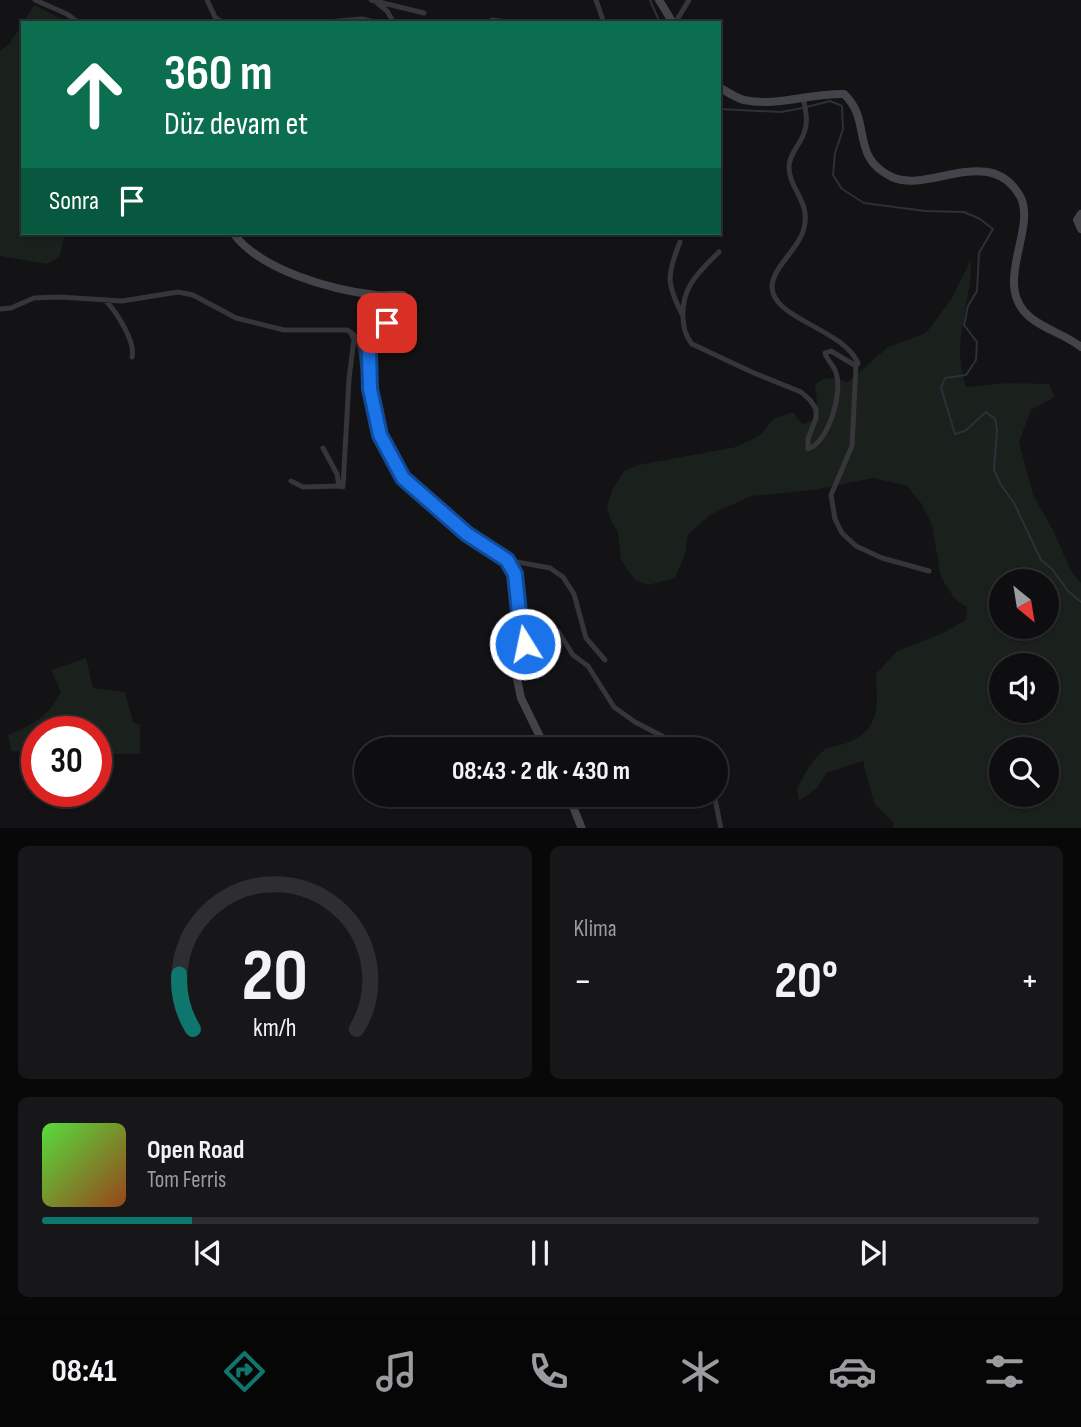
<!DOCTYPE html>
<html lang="tr">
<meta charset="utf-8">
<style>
:root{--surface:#0e0e10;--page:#171719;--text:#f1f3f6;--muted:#9b9c9f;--line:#2e2e30;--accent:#0f766e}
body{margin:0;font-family:"Sofia Sans Condensed",sans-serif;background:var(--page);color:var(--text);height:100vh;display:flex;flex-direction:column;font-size:26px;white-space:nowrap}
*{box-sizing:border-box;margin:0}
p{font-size:23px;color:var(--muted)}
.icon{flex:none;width:38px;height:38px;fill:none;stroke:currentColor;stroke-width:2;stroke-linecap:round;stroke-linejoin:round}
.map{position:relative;height:828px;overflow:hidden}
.side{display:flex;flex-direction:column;gap:18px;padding:18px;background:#080809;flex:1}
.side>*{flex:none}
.hud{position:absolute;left:21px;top:21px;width:700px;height:214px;border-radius:0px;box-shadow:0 2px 5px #0004,0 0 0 2px var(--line);background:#0b6e4f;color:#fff;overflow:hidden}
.needle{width:46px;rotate:150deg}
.fabs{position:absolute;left:989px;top:569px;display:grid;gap:14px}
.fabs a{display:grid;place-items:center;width:70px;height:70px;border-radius:50%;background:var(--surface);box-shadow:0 2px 5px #0004,0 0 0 2px var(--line);font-size:35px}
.speed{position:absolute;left:21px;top:716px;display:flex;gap:14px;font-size:35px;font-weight:700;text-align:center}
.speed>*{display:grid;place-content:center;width:91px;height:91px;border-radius:50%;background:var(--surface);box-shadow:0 2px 5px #0004,0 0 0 2px var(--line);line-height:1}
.speed .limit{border:10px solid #d22;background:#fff;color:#111}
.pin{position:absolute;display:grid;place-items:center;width:60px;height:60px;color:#fff;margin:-30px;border-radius:14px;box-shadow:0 4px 10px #0006}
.me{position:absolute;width:77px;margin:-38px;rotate:350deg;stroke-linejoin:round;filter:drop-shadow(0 0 5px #0008)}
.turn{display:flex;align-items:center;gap:24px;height:147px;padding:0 28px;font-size:32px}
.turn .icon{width:91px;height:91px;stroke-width:2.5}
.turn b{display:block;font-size:49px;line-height:60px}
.then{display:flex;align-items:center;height:66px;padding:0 28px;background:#0003;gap:14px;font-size:26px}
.big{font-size:52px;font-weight:700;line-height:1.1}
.side .card{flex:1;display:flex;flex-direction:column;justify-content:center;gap:10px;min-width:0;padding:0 24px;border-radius:10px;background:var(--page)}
.side .dial{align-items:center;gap:0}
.dial svg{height:182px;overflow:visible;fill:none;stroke:var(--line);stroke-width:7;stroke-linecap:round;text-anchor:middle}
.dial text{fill:var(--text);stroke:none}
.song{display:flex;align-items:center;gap:21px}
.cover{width:84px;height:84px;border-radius:10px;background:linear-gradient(135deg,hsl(110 70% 55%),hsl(20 70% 35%))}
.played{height:7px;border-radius:4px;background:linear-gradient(90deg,var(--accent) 15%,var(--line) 15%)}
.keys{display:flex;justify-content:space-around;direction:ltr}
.heat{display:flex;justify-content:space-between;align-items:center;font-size:38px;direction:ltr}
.side .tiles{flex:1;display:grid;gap:18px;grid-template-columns:1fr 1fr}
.card:last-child{grid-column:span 2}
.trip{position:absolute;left:354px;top:737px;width:374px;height:70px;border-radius:35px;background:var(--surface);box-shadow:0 2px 5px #0004,0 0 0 2px var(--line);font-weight:700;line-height:70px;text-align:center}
.tab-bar{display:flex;height:112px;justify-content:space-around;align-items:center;background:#060606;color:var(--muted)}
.tab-bar .icon{width:49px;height:49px}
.tab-bar .current{color:var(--accent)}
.tab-bar b{font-size:32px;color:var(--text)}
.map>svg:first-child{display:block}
.green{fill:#1a201b;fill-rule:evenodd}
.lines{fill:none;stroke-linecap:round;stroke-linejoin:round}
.stream{stroke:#2a3138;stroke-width:2}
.street{stroke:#35353a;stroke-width:5}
.secondary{stroke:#43444a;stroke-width:8}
.route-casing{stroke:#114b97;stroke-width:18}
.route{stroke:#1a73e8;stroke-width:12}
</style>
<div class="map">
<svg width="1081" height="829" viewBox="0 0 1081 829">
<rect width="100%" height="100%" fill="#131315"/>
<path class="green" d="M 34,5 L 70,23 L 23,23 Z
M 23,23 L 23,233 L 65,233 L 60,256 L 47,264 L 0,256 L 0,51 L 9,44 Z
M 971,260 C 972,305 950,340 966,387 L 1008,383 L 1049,384 L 1055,397 L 1031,410 L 1019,442 L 1033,495 L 1054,532 L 1070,569 L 1081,583 L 1081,828 L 893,828 L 894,824 L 874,803 L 863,761 L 826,773 L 817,788 L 799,801 L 797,788 C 804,776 811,761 822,752 C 828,746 839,746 847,743 C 882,728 877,706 876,674 L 897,651 L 941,634 L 966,620 L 967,608 L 954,598 L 941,577 L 932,525 L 921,503 L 907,486 L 874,478 L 813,490 L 751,496 L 710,515 L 688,534 L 685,554 L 675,578 L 648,585 L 635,580 L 621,560 L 618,532 L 612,523 L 607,507 L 612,490 L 624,471 L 639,465 L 736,447 L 761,435 L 773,419 L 793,412 L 802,424 L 812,421 L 817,403 L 815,386 C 824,374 835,379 848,382 L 888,347 L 926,333 L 950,301 ZM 1001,581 L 1046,581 L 1046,626 L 1001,626 ZM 1001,665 L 1046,665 L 1046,710 L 1001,710 ZM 1001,749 L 1046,749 L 1046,794 L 1001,794 Z
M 86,658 L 93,688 L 125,692 L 133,722 L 140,725 L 140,754 L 96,754 L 96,732 L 37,732 L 37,753 L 11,751 L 8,735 C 34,724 47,718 61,692 L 51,670 Z"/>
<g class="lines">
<path class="stream" d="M 650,0 L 660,23
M 807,107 L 830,101 L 842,106 L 843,129 L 835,153 L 833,175 L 842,189 L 864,203 L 925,211 L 964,212 L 980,219 L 993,229 L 979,253 L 977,291 L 968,306 L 964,325 L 977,342 L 976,360 L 966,375 L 945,378 L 941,388 L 955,434 L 965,431 L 986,412 L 995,419 L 997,429 L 994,470 L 1001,485 L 1014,503 L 1041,560 L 1052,569 L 1068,591 L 1081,602
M 719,109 L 781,112 L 802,108"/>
<path class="street" d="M 35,0 L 67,14 L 79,23
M 207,0 L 215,17 L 223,23
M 371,0 L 424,13
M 596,0 L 604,23
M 376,2 L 387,11 L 394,23
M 492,20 L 517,23
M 313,23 L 362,19 L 379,23
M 675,23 L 689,0
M 803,96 C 805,109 809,121 804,133 C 800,145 789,154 789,167 C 789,189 811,202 804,228 C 799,251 766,271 773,293 C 782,321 843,330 858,363 L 856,366 L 852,446 L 831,495 L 835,519 L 842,533 L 856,546 L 882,558 L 929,571
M 680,242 C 667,274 666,283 682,314
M 719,252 C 699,272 681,287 683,318 C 684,329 685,335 692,344 L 754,373 L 801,392 L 810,400 L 816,409 L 816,418 L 808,439 L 808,449 C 829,442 843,392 836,373 C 834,365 827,361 825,353 L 831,351 L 856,366
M 105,300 C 116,311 136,342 132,357
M 0,309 L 11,308 L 34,298 L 60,297 L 122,301 L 178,292 L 193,295 L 236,318 L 284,330 L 347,330 C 367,339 357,364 368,381
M 323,448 L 337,474 L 339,486 L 343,487 L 349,379 L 354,339 L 351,334
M 291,481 L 303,487 L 339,486
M 507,560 L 550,568 L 563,577 L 574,594 L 586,638 L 605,660
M 521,632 L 524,636 L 528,652 L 532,655 L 546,635 L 558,631 L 573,655 L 588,666 L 614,707 L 635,722 L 687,749
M 716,765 L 723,769
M 714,794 L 721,829"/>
<path class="secondary" d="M 659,0 L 673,23
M 719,87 C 727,92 736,98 744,100 C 776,107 811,93 844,94 C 873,121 849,157 892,177 C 929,194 990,143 1020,196 C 1038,229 990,286 1031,318 C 1046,330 1066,335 1081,347
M 1081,214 L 1077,220 L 1081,229
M 233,233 C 260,270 331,290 376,295 C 385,296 394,294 403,295 L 406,299 L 372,340 L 369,353 L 370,389 L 380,435 L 403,478 L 467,535 L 507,560 L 515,574 L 521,628 L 516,674 L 521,698 L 546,749
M 568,794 L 582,829"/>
</g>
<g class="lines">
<defs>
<path id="route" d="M 387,323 L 372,341 L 369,353 L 370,389 L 380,435 L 403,478 L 467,534 L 507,560 L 515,574 L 521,632 L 525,644"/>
</defs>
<use href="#route" class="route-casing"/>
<use href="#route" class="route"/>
</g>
</svg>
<div class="fabs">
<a><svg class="needle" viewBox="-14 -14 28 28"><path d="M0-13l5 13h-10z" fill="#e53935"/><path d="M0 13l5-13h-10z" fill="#9b9c9f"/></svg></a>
<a><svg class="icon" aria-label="sound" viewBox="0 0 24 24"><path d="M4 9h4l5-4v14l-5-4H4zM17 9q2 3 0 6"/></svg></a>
<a><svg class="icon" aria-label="search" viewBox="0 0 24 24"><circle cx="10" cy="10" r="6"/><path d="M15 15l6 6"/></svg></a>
</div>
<div class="speed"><div class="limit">30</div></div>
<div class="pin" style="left:387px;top:323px;background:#d93025"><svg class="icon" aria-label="arrive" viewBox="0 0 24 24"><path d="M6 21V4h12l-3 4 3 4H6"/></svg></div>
<svg class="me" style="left:525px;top:644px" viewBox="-20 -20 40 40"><circle r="17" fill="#1a73e8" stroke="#fff" stroke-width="3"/><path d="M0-11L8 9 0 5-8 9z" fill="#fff"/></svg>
<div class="trip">08:43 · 2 dk · 430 m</div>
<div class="hud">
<div class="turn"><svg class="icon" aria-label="ahead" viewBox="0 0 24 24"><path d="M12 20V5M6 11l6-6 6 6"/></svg><div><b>360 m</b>Düz devam et</div></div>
<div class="then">Sonra<svg class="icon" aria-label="arrive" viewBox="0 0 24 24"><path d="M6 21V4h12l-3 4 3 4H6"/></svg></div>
</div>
</div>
<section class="side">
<div class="tiles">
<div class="card dial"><svg viewBox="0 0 100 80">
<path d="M14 69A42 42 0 1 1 86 69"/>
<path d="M14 69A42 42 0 0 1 8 45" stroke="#0f766e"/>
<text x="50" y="56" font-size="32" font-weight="700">20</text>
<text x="50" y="72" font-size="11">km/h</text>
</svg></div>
<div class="card"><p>Klima</p>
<div class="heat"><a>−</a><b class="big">20°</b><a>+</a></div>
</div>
<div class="card">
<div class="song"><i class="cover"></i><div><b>Open Road</b><p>Tom Ferris</p></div></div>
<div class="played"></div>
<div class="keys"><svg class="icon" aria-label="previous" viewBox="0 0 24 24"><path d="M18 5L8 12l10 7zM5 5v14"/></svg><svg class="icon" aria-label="pause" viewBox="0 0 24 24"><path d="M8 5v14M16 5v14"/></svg><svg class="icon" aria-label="next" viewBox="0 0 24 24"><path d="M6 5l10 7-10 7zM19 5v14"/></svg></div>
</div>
</div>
</section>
<nav class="tab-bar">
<b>08:41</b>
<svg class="icon current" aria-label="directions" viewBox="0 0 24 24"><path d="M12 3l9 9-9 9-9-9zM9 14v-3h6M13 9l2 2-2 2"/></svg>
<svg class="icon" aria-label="music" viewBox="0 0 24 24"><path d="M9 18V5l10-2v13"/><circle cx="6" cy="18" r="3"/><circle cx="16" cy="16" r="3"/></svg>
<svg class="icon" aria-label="phone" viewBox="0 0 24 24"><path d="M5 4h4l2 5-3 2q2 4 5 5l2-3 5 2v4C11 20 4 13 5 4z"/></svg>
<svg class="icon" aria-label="climate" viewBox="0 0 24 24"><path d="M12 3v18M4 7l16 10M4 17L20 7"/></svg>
<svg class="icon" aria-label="car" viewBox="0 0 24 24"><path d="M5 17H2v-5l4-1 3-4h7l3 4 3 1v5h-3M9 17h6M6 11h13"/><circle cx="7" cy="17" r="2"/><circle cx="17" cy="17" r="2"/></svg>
<svg class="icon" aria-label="filters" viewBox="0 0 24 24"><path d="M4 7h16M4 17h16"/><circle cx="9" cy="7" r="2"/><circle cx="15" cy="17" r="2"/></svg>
</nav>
